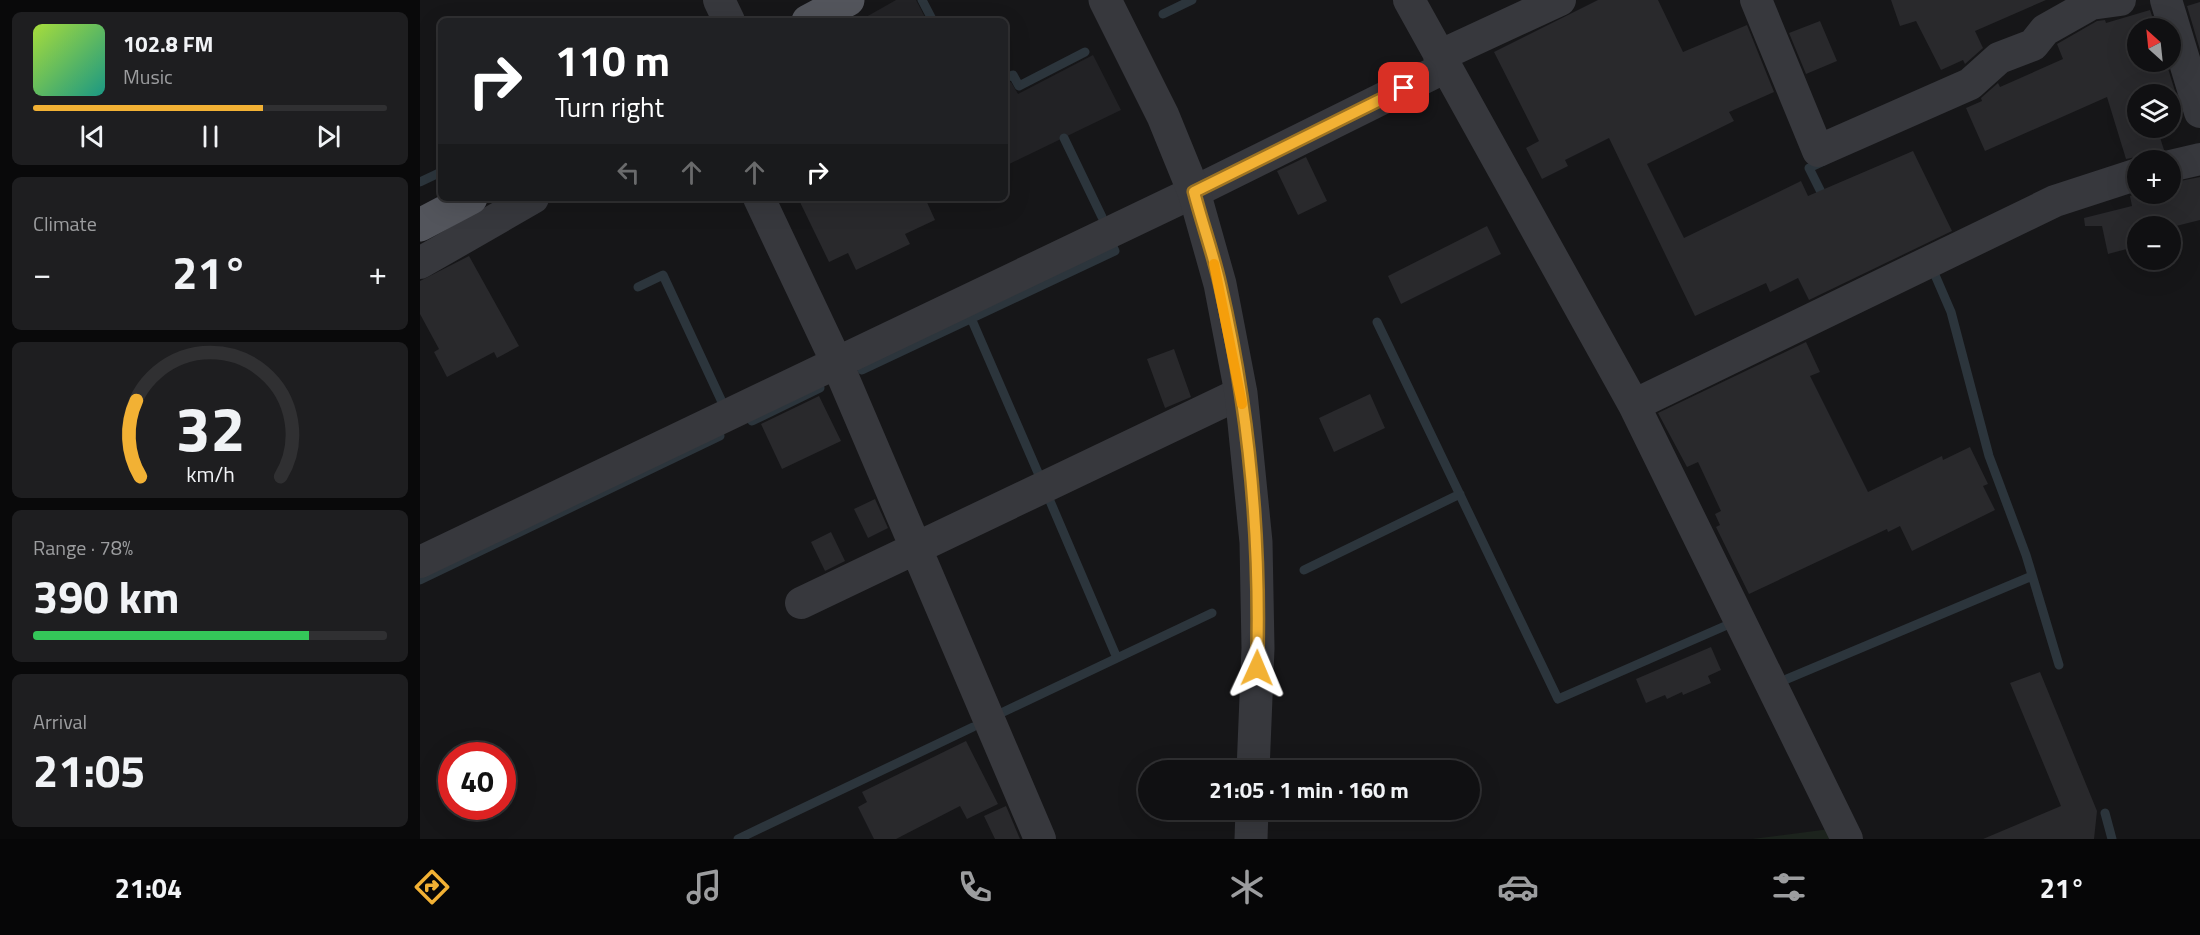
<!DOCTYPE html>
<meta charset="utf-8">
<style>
:root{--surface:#101012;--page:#1e1e20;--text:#f1f3f6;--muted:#9c9d9f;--line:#303032;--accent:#f2b134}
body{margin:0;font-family:"Titillium Web",sans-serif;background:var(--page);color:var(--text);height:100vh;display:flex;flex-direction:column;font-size:22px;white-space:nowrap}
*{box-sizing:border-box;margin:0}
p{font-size:20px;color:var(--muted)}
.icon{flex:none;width:33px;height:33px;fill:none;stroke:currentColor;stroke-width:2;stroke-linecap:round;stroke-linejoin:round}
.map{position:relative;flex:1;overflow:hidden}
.side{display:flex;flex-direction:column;gap:12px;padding:12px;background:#09090a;width:420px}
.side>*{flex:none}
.banner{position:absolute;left:18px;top:18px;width:570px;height:183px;border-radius:9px;box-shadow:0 6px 24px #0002,0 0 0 2px var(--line);background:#202124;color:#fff;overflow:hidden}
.needle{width:39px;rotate:333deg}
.controls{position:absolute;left:1707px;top:18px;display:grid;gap:12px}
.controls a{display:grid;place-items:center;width:54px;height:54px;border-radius:50%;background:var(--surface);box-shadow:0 6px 24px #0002,0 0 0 2px var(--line);font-size:30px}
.speed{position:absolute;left:18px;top:742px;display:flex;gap:12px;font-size:30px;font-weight:700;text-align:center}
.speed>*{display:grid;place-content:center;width:78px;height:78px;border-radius:50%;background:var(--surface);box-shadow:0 6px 24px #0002,0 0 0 2px var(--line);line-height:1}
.speed .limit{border:9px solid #d22;background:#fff;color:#111}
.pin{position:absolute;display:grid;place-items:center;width:51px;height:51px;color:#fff;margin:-26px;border-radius:12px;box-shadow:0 3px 9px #0006}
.me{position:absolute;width:66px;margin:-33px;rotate:1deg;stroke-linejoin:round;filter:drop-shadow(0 0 4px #0008)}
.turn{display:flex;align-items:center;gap:21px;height:126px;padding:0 18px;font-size:27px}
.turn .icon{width:78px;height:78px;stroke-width:2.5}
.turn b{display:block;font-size:42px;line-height:51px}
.lanes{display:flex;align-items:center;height:57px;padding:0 18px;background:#0003;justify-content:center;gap:30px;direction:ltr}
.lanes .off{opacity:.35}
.big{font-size:45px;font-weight:700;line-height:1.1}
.side .tile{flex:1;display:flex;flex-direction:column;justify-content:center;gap:9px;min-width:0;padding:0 21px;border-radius:9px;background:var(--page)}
.side .dial{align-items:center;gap:0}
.dial svg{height:156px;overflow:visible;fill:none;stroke:var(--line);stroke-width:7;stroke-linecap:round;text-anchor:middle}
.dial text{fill:var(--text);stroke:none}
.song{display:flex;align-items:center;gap:18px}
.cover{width:72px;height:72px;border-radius:9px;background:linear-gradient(135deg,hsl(80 70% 55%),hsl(170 70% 35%))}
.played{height:6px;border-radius:3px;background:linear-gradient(90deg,var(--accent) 65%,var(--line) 65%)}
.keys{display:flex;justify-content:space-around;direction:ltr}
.heat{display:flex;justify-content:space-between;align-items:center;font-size:33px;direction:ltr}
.charge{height:9px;border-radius:4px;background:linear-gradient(90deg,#34c759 78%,var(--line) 0)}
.trip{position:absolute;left:718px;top:760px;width:342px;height:60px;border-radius:30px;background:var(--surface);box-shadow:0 6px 24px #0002,0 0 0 2px var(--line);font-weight:700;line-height:60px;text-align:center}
.tabs{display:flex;height:96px;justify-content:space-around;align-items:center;background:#060607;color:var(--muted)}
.tabs .icon{width:42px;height:42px}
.tabs .selected{color:var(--accent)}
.tabs b{font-size:27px;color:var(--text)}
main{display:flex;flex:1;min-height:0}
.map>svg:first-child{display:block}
.built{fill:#222225}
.green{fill:#1c231d}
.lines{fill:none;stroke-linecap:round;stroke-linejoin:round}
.stream{stroke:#2c353c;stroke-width:9}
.building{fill:#29292c}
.minor{stroke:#37383d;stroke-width:32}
.tertiary{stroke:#37383d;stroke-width:33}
.primary{stroke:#53555c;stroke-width:33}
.route-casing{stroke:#9d7322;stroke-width:15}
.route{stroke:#f2b134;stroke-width:10}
.slow{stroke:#f59e0b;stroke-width:10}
</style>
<main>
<section class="side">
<div class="tile">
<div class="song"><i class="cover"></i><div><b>102.8 FM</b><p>Music</p></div></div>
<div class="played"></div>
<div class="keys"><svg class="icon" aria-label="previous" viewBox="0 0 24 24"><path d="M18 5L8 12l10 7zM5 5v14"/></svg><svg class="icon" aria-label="pause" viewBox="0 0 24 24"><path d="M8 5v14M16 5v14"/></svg><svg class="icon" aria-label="next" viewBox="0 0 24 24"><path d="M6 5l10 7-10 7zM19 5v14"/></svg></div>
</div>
<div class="tile"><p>Climate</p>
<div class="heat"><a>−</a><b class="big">21°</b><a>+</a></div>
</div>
<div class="tile dial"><svg viewBox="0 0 100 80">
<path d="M14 69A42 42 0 1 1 86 69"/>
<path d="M14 69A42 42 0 0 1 12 30" stroke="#f2b134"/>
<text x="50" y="56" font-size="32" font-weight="700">32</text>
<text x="50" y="72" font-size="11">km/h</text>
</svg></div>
<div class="tile"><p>Range · 78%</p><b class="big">390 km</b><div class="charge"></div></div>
<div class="tile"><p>Arrival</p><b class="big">21:05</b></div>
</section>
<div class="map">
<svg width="1780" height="839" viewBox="0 0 1780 839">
<rect width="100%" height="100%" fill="#161618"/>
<path class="built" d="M 476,0 L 496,0 L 507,21 L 439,21 Z
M 673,55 L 701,110 L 585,166 L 585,84 L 591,82 L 598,94 Z"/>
<path class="green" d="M 1410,829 L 1414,839 L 1332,839 Z"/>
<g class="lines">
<path class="stream" d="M 502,0 L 513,21
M 743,14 L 772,0
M 585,78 L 593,75 L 599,86 L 665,52
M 644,138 L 682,217
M 1404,161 L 1389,168 L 1405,200
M 0,182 L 21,172
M 1515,275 L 1531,312 L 1569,456 L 1606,555 L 1639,665
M 218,287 L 243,275 L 302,402
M 551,318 L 619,475
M 957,322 L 1138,699 L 1305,626
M 442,370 L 695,251 L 691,242
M 332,421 L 400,388
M 630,501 L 697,658
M 884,570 L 1040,494
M 0,580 L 300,436
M 1367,679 L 1612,576
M 579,714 L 792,613
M 1685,813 L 1692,839
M 318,839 L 553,727"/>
</g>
<path class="building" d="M 1178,0 L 1238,0 L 1263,52 L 1327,25 L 1354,92 L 1309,112 L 1314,121 L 1227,164 L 1264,238 L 1381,181 L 1388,196 L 1493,151 L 1532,231 L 1389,300 L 1378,278 L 1350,292 L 1346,283 L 1275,316 L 1189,138 L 1145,160 L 1148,166 L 1122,179 L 1106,148 L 1119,141 L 1074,52 Z
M 1471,0 L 1626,0 L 1555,31 L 1563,48 L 1545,64 L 1543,60 L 1521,70 L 1496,21 L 1480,26 Z
M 1780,2 L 1780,50 L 1767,6 Z
M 1730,10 L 1736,28 L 1718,28 L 1718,62 L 1746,62 L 1758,101 L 1750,103 L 1750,94 L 1718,94 L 1718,128 L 1737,128 L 1744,150 L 1733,160 L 1721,156 L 1706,159 L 1687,97 L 1565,151 L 1546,108 L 1562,101 L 1561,98 L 1578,83 L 1580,87 L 1643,59 L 1637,44 L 1677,21 L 1685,20 L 1686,23 Z
M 1400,21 L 1417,61 L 1386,74 L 1369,33 Z
M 886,157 L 907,201 L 878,215 L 857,171 Z
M 1780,177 L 1780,220 L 1756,226 L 1718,226 L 1718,246 L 1688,254 L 1682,226 L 1665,226 L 1664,218 L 1712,206 L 1710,196 L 1718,193 L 1750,194 L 1750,183 Z
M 378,198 L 505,198 L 515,220 L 485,234 L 490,244 L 436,270 L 428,253 L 409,262 Z
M 1067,226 L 1081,254 L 981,304 L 968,276 Z
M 49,256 L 99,346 L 77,358 L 74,352 L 27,377 L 14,352 L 19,349 L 0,314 L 0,281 Z
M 1386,342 L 1400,372 L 1390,376 L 1448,492 L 1522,456 L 1523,460 L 1550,447 L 1568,484 L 1563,486 L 1575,510 L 1492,551 L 1480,526 L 1468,532 L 1467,529 L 1329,594 L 1296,527 L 1300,525 L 1295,514 L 1301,511 L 1278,462 L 1267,467 L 1238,413 Z
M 754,349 L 771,397 L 745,408 L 727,359 Z
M 950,394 L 965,428 L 914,452 L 899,418 Z
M 399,396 L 421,441 L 362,469 L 341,424 Z
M 455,499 L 468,528 L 448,538 L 434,509 Z
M 411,532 L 425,561 L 405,571 L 391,542 Z
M 1291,647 L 1301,670 L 1288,676 L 1291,683 L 1263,695 L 1262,692 L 1247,699 L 1245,695 L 1226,703 L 1216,679 Z
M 1620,672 L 1677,811 L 1674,839 L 1563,839 L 1641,806 L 1590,683 Z
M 546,741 L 578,804 L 547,819 L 540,806 L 476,839 L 454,839 L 438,807 L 447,802 L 442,792 Z
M 586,806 L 589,813 L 600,839 L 575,839 L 564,816 Z"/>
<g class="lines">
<path class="minor" d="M 299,0 L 309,21
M 989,0 L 1214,405 L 1427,839
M 1336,0 L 1398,151 L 1550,84 L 1579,58 L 1613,45 L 1625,30 L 1671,4 L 1700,0
M 1746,0 L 1780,112
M 1019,56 L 1140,0
M 1750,166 L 1780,159
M 339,198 L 417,363 L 620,839
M 0,263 L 113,198
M 1214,405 L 1635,201 L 1718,174
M 0,562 L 774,192 L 1026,67
M 381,603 L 821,393"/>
<path class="tertiary" d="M 685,0 L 743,116 L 774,192 L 800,284 L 821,393 L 836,542 L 838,648 L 833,771
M 831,839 L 832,810"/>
<path class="primary" d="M 388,21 L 428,0
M 0,225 L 51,198"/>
</g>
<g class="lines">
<defs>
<path id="route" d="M 837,668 C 841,540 829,409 800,284 C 793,253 782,223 774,192 L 984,88"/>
</defs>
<use href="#route" class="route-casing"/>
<use href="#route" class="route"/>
<path class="slow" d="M 794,264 L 822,404"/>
</g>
</svg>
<div class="controls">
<a><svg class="needle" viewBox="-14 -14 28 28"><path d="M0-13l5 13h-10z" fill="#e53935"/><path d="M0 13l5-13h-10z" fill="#9c9d9f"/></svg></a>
<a><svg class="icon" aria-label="layers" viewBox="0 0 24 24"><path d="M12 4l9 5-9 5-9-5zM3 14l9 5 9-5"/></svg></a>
<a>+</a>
<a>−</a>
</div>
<div class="speed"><div class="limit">40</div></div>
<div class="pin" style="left:984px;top:88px;background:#d93025"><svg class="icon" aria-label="arrive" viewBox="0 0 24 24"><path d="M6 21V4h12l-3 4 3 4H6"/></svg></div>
<svg class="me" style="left:837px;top:668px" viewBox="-20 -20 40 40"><path d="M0-17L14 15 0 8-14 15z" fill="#f2b134" stroke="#fff" stroke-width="4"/></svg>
<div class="trip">21:05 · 1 min · 160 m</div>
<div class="banner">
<div class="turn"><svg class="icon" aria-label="right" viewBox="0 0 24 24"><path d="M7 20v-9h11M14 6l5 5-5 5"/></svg><div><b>110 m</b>Turn right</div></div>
<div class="lanes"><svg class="icon off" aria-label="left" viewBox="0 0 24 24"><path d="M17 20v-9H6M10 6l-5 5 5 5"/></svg><svg class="icon off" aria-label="ahead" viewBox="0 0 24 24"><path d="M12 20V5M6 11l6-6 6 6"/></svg><svg class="icon off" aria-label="ahead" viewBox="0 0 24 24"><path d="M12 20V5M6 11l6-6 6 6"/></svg><svg class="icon" aria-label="right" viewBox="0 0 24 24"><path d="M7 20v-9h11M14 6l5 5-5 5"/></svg></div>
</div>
</div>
</main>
<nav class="tabs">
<b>21:04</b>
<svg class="icon selected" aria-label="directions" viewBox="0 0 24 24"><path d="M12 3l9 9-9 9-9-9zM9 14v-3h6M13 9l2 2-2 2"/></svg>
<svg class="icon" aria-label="music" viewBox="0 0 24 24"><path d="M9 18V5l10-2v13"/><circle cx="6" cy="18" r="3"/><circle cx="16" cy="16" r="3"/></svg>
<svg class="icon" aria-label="phone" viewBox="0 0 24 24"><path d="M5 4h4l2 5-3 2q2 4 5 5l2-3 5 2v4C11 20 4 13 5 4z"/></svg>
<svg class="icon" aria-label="climate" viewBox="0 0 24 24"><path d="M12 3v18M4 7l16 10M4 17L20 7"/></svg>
<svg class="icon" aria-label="car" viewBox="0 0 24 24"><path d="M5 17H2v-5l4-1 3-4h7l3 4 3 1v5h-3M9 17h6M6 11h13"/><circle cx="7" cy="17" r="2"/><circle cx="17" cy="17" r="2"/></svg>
<svg class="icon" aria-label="filters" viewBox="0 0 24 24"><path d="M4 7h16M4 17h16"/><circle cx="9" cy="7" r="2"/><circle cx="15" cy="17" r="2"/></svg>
<b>21°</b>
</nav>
